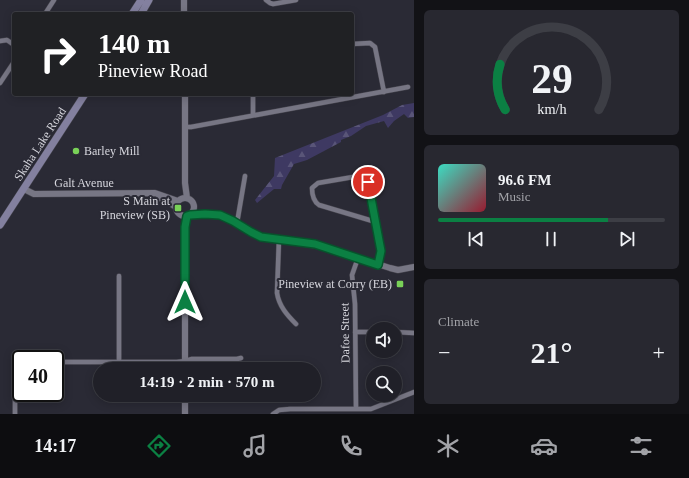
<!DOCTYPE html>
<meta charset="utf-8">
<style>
:root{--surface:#202028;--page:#282830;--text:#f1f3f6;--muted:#a2a3a8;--line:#3d3e45;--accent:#0b8043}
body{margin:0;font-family:Georgia,serif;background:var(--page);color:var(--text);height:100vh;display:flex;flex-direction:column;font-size:15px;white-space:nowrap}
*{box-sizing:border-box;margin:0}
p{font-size:13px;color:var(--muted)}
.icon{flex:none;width:22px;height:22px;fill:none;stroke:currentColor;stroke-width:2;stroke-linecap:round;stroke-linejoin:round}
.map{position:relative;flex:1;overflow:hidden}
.panel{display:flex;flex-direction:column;gap:10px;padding:10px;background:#121216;width:275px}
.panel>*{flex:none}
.hud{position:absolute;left:12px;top:12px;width:342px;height:84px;border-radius:4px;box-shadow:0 2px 10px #0003,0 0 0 1px var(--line);background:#202124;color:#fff;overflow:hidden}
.buttons{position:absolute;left:366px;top:322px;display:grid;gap:8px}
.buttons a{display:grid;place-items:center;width:36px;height:36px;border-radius:50%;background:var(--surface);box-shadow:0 2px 10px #0003,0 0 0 1px var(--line);font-size:20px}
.speed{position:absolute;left:12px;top:350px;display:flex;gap:8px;font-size:20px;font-weight:700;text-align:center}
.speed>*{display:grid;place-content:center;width:52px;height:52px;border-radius:50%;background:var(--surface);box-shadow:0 2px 10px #0003,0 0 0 1px var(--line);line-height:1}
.speed .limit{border:2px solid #111;border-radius:6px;background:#fff;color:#111}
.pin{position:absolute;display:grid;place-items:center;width:34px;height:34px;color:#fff;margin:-17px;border:2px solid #fff;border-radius:50%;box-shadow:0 1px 4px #0007}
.me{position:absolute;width:44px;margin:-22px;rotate:0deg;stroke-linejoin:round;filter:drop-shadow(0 0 3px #0008)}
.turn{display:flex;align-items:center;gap:14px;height:84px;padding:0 20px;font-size:18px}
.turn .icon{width:52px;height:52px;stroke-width:2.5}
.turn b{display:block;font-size:28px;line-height:34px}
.big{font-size:30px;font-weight:700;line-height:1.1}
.panel .tile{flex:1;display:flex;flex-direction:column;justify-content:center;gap:6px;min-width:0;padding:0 14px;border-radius:6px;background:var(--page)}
.panel .dial{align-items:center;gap:0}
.dial svg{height:104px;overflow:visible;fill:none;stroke:var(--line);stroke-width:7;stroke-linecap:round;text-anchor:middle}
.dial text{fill:var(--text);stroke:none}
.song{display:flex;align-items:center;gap:12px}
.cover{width:48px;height:48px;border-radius:6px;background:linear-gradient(135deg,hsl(170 70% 55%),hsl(350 70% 35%))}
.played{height:4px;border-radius:2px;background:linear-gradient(90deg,var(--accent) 75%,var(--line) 75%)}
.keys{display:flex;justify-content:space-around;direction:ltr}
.heat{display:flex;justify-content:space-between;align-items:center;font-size:22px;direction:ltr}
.trip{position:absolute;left:93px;top:362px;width:228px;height:40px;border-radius:20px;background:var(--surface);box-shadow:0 2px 10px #0003,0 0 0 1px var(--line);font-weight:700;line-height:40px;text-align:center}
.tabs{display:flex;height:64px;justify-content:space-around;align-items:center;background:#0d0d10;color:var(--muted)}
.tabs .icon{width:28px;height:28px}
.tabs .selected{color:var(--accent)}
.tabs b{font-size:18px;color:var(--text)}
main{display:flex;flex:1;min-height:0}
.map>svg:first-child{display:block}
.forest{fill:url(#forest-firs)}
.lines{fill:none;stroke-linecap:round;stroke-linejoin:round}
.minor-casing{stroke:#46454e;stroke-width:5.5}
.tertiary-casing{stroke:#46454e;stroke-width:7}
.secondary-casing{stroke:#46454e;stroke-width:8}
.minor{stroke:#777684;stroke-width:4.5}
.tertiary{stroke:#777684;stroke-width:6}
.secondary{stroke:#83809f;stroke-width:7}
.route-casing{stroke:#07532c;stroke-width:10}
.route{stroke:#0b8043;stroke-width:7}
.poi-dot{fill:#79d158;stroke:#2a2a35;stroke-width:1.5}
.labels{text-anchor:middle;stroke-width:4;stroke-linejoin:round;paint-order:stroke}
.street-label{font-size:12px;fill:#d6d6dd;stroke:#2a2a35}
.poi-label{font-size:12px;fill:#d6d6dd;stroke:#2a2a35;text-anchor:end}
</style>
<main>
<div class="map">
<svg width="414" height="414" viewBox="0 0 414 414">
<defs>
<pattern id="forest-firs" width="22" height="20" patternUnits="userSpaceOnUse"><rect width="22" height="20" fill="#3e3962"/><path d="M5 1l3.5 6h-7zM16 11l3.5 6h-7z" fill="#595578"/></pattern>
</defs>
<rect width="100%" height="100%" fill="#2a2a35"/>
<path class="forest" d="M 414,103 L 414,117 L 408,118 L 404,114 L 394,121 L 388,128 L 384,121 L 366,126 L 351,136 L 341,140 L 341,142 L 307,160 L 294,164 L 282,185 L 281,189 L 274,189 L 257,203 L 255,200 L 274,176 L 275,158 L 383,115 L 402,105 Z"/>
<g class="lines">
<defs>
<path id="minor" d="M 266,0 L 270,3 L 273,4 L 296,0
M 45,14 L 54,0
M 0,41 L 7,40 L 14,45
M 352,44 L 370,43 L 375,47 L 384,92
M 0,83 L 14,62
M 253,94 L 253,115
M 185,127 L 191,127 L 408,87
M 376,222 L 319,205 C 313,201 312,195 312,188 L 318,183 L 359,176 C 364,177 366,178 369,182 L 381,251 L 378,265
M 237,223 L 245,176
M 279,239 L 277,293 C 279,306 287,315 296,324
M 119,276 L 119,362
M 355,332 L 373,332
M 395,332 L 414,333
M 55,362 L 177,362 L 185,361 L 192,359 L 237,359 L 241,358
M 128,369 L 128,362
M 356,409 L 355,304 L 352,275 L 358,258
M 15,414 L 15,371 L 17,366 L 21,364
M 273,414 L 279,410 L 290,409 L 371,409 L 414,392"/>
<path id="tertiary" d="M 184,0 L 184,14
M 185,94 L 185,183 L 187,198
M 24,189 L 34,194 L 155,193 L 178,201
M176 207a9 9 0 1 1 18 0a9 9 0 1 1-18 0Z
M 159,198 L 165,200 L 176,207
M 190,215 L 205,214 L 220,215 L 233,221 L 251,232 L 261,237 L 321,246 L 390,268 L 398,270 L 414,267
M 185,369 L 185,227 L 187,216
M 185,395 L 185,414"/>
<path id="secondary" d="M 132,14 L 141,0
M 141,14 L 149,0
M 0,225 L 85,94"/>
</defs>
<use href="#minor" class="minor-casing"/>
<use href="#tertiary" class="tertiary-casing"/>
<use href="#secondary" class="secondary-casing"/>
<use href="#minor" class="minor"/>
<use href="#tertiary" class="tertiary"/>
<use href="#secondary" class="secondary"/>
</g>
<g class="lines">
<defs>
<path id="route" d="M 185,302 L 185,227 L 187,216 L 190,215 L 205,214 L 220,215 L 233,221 L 251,232 L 261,237 L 315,244 L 378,265 L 381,251 L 368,182"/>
</defs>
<use href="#route" class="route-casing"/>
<use href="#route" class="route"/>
</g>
<g class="poi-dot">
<circle cx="76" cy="151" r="4"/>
<rect x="174" y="204" width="8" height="8" rx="2"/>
<rect x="396" y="280" width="8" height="8" rx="2"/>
</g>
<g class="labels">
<g class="street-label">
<text transform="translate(40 144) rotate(-57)" y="4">Skaha Lake Road</text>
<text x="84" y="187">Galt Avenue</text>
<text transform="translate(345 333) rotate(-91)" y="4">Dafoe Street</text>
</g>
<g class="poi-label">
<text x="84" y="155" text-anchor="start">Barley Mill</text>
<text x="170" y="205">S Main at<tspan x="170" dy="14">Pineview (SB)</tspan></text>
<text x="392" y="288">Pineview at Corry (EB)</text>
</g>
</g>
</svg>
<div class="buttons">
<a><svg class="icon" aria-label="sound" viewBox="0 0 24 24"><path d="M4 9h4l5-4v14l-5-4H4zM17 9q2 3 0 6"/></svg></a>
<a><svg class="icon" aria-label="search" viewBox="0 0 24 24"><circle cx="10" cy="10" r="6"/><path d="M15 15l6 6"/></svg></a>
</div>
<div class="speed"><div class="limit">40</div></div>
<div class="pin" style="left:368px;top:182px;background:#d93025"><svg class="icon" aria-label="arrive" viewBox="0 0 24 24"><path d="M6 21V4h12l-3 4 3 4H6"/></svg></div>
<svg class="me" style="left:185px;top:302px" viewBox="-20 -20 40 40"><path d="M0-17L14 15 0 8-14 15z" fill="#0b8043" stroke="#fff" stroke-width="4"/></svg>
<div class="trip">14:19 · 2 min · 570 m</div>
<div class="hud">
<div class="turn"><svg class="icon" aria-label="right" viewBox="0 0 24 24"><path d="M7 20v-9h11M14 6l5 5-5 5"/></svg><div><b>140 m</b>Pineview Road</div></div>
</div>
</div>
<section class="panel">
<div class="tile dial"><svg viewBox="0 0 100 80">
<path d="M14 69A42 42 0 1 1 86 69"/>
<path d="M14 69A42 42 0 0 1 10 34" stroke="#0b8043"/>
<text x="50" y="56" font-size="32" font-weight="700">29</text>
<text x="50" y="72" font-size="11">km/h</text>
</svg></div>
<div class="tile">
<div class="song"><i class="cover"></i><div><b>96.6 FM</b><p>Music</p></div></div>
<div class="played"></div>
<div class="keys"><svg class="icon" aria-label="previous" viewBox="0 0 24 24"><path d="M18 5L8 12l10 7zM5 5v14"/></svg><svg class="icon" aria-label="pause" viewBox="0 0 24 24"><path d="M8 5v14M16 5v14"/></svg><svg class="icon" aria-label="next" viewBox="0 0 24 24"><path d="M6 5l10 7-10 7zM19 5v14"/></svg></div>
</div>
<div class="tile"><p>Climate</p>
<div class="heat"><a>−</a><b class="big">21°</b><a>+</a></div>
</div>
</section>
</main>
<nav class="tabs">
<b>14:17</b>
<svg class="icon selected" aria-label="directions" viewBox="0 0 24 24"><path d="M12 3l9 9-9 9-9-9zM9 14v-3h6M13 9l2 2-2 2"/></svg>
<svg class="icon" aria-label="music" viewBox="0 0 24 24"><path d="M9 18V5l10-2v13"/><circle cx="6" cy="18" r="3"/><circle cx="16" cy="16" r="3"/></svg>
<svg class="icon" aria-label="phone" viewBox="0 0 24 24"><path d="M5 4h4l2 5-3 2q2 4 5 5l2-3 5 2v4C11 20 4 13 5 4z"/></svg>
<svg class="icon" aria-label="climate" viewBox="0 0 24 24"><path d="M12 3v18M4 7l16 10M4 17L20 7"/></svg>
<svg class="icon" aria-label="car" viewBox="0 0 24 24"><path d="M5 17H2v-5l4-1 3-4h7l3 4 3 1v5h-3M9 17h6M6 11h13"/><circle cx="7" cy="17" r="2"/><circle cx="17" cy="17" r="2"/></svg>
<svg class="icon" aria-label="filters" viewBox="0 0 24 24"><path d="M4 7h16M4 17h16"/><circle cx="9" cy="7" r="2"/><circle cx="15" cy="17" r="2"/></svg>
</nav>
